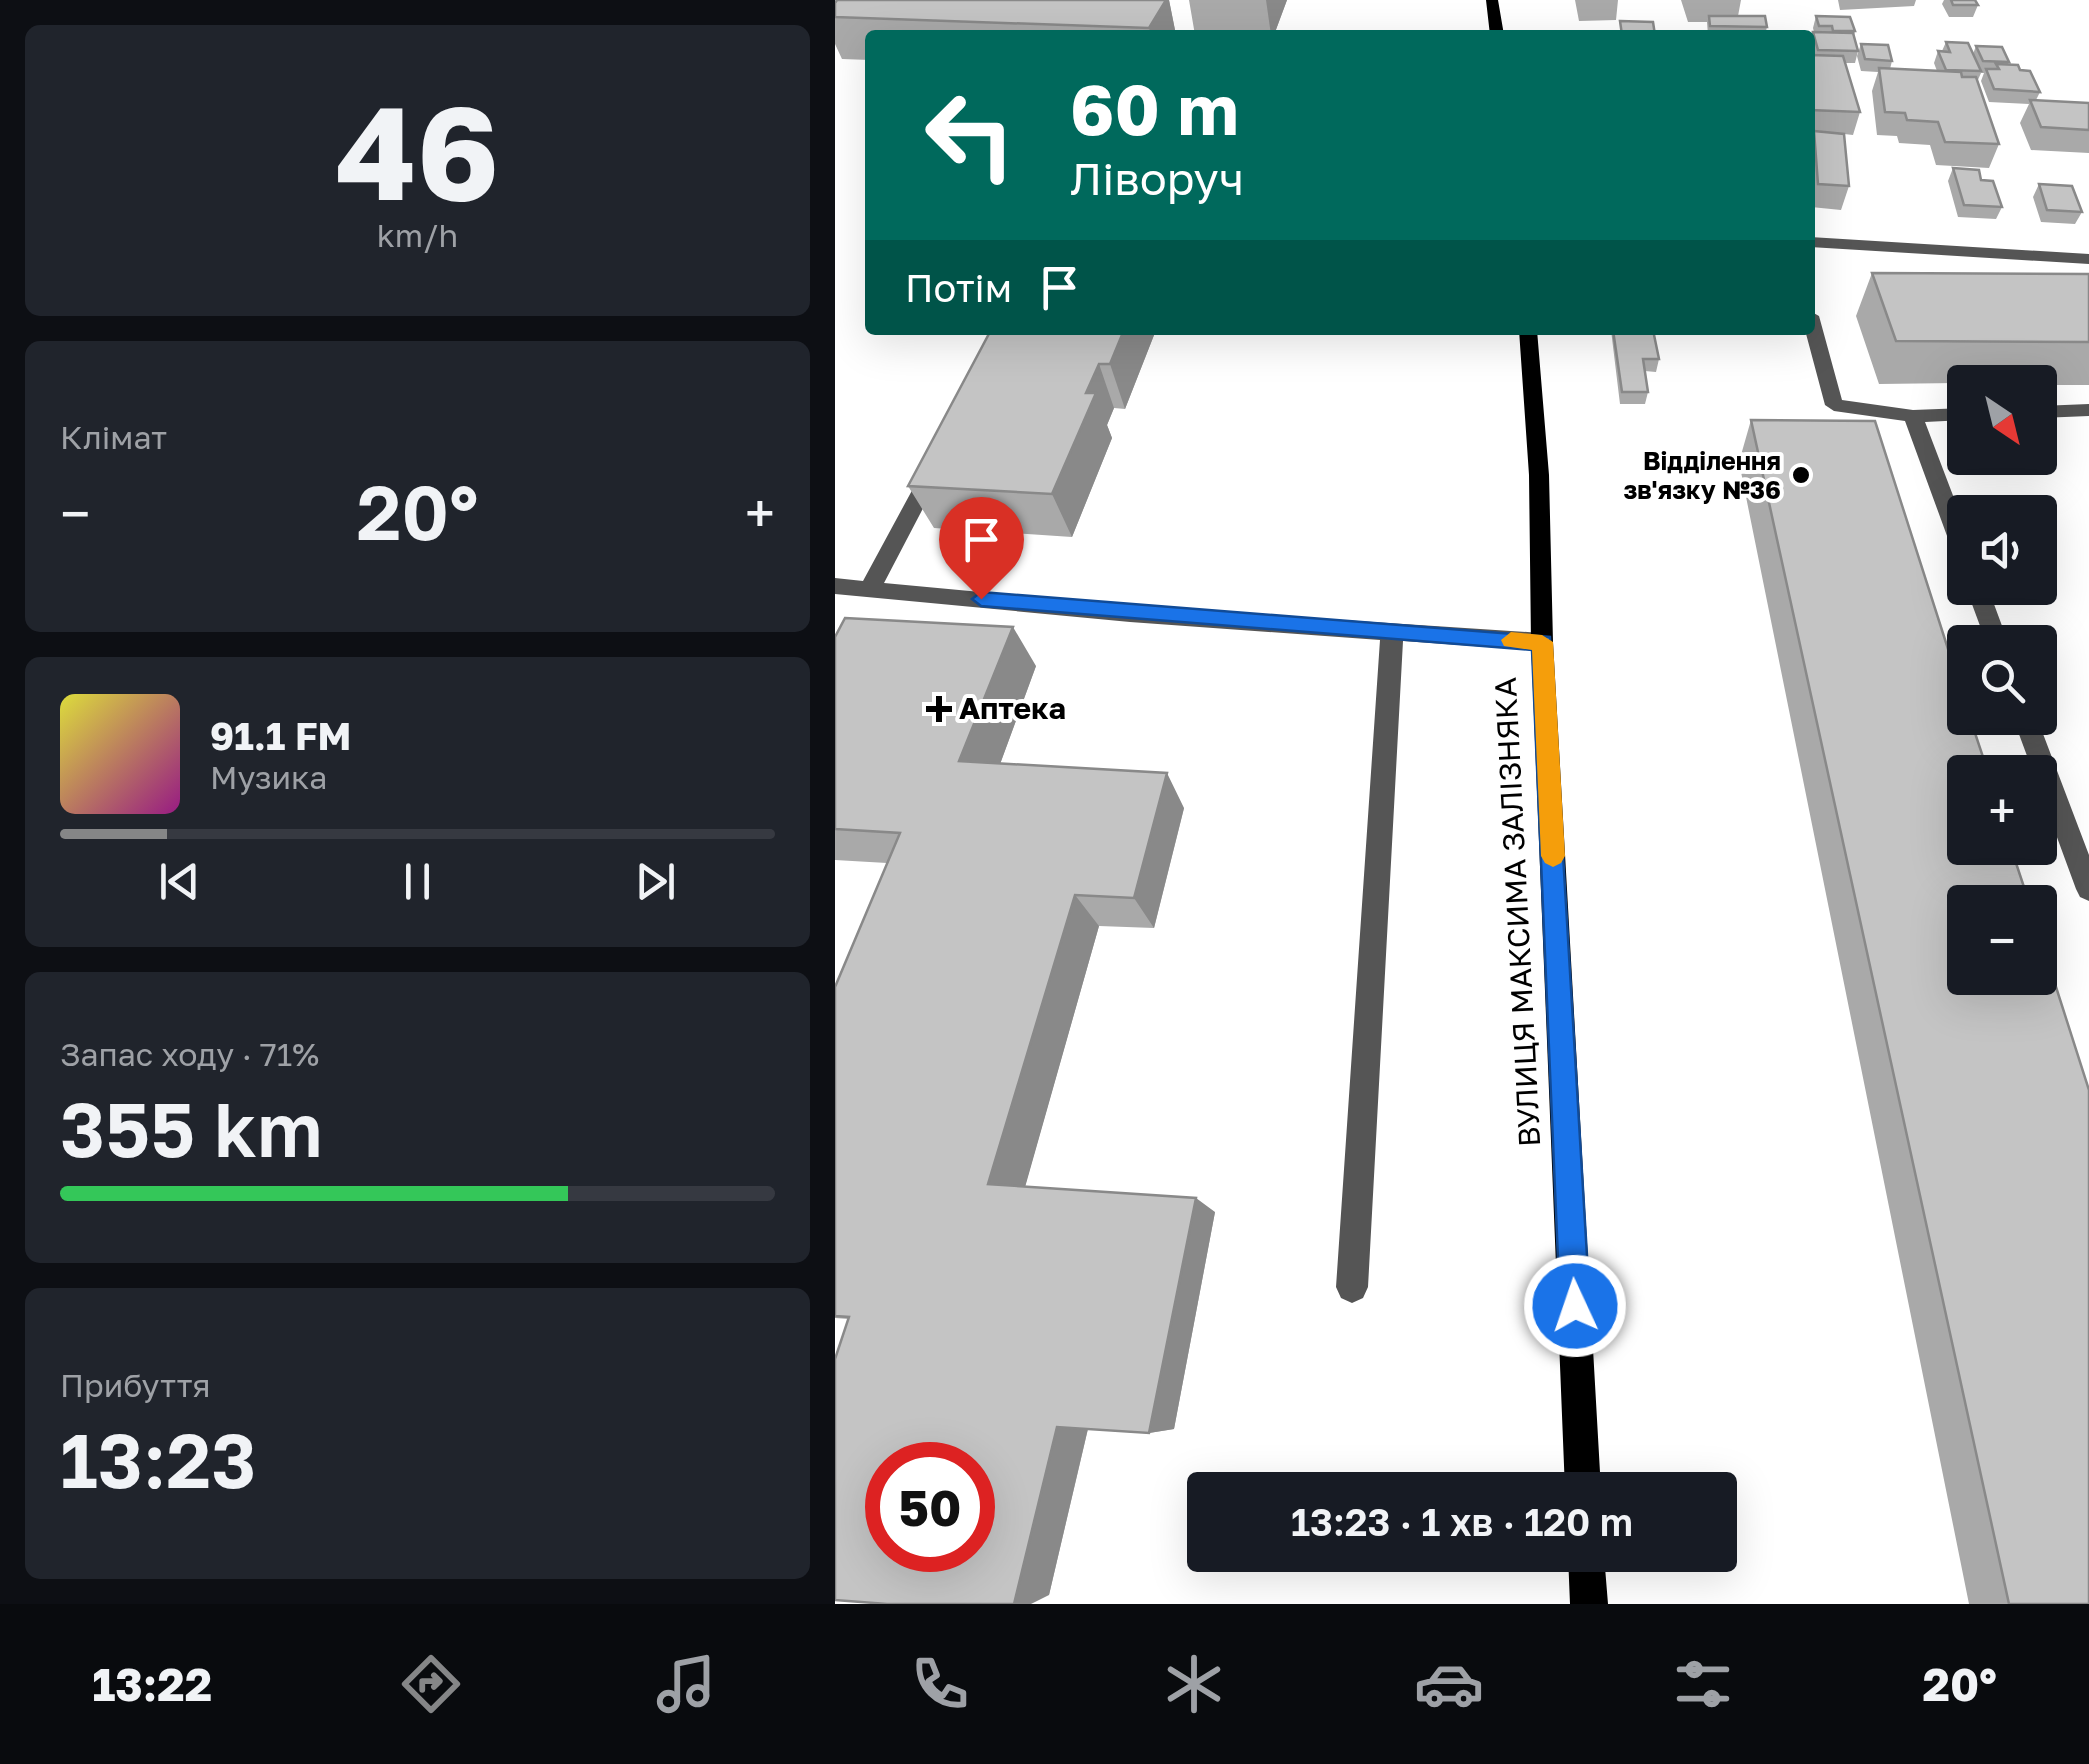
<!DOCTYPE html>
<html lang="uk">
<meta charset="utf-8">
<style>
:root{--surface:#171b24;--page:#20242c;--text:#f1f3f6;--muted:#9ea1a6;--line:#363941;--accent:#858687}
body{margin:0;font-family:"Golos Text",sans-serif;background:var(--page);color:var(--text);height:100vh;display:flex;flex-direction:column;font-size:38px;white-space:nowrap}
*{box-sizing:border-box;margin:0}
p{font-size:32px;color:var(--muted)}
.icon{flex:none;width:55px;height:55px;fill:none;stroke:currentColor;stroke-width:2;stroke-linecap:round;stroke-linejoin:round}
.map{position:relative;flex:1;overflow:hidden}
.panel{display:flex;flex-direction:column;gap:25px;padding:25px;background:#0d0f14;width:835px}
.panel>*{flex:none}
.guide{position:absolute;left:30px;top:30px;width:950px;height:305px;border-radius:10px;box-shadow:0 10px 40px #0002;background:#00695c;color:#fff;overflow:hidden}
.needle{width:65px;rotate:145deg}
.buttons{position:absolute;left:1112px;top:365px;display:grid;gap:20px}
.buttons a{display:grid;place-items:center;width:110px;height:110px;border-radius:10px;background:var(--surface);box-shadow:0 10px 40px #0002;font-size:50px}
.speed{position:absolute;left:30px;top:1442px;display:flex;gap:20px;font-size:50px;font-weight:700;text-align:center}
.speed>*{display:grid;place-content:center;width:130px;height:130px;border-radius:50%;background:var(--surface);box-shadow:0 10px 40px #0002;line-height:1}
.speed .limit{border:15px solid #d22;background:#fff;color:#111}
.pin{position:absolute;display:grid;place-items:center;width:85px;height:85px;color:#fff;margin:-102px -42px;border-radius:50% 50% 50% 0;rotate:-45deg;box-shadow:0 0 10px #0007}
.pin .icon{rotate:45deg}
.me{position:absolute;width:110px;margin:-55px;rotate:357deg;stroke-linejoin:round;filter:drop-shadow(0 0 8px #0008)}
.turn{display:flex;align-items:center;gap:35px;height:210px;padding:0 40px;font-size:45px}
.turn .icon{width:130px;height:130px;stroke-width:2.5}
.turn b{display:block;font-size:70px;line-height:85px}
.then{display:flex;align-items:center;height:95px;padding:0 40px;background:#0003;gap:20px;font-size:38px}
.big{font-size:75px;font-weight:600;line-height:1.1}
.panel .card{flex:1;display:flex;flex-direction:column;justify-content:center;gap:15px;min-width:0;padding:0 35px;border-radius:15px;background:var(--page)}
.panel .dial{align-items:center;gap:0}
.dial b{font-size:130px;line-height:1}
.song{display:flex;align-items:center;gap:30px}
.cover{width:120px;height:120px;border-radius:15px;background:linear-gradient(135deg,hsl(60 70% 55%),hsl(310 70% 35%))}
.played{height:10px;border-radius:5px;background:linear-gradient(90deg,var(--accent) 15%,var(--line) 15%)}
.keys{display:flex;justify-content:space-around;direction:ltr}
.heat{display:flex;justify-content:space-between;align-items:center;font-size:55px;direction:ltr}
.charge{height:15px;border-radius:8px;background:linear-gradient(90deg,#34c759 71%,var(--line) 0)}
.trip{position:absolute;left:352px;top:1472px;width:550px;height:100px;border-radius:10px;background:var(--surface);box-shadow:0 10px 40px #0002;font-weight:600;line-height:100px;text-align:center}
.tab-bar{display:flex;height:160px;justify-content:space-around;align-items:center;background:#090b0e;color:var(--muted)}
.tab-bar .icon{width:70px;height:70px}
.tab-bar .on{color:var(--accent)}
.tab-bar b{font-size:45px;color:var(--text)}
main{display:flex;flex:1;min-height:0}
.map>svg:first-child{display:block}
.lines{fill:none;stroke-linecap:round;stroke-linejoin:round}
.minor{fill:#555;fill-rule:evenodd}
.major{fill:#000;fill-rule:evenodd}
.wall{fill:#a9a9a9}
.shaded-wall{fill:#898989}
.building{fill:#c4c4c4;stroke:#898989;stroke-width:2.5;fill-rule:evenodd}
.route{fill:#1a73e8;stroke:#114b97;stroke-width:2.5}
.slow{fill:#f59e0b}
.poi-dot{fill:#000;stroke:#fff;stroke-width:4}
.labels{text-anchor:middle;stroke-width:8;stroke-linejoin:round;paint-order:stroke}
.far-poi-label{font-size:25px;font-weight:bold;fill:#000;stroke:#fff;text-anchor:end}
.poi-label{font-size:30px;font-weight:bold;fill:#000;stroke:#fff;text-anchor:start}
.street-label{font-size:30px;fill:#000;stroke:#fff}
</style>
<main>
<section class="panel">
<div class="card dial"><b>46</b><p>km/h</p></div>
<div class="card"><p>Клімат</p>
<div class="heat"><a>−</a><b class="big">20°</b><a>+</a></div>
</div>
<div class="card">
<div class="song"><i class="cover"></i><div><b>91.1 FM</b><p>Музика</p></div></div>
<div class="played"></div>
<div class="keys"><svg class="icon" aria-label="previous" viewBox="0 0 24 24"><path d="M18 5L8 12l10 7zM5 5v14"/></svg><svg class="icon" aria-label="pause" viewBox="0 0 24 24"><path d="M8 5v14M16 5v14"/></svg><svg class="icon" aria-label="next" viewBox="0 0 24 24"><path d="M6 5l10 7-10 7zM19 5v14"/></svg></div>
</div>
<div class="card"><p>Запас ходу · 71%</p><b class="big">355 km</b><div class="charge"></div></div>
<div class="card"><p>Прибуття</p><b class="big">13:23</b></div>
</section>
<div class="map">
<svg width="1254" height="1604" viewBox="0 0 1254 1604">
<rect width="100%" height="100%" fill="#fff"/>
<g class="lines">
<path class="minor" d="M 975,237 L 1254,254 L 1254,264 L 975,247 Z
M 975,311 L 984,316 L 1007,400 L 1078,410 L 1130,408 L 1130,420 L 1090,422 L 1130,527 L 1130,563 L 1119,555 L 1070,421 L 999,411 L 990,405 L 970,330 L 975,330 Z
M 1254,404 L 1254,416 L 1205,418 L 1205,406 Z
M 97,465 L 107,472 L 49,583 L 295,606 L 707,633 L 718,642 L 707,651 L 568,641 L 533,1287 L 528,1298 L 517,1303 L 506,1298 L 501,1287 L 545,640 L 295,622 L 0,594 L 0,578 L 28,581 L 87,472 Z
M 1131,588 L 1153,588 L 1173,642 L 1151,642 Z
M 1178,718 L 1202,718 L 1254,855 L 1254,901 L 1245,897 L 1241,889 L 1205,791 L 1205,772 L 1198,772 Z"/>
<path class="major" d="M 651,0 L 663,0 L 669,35 L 655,35 Z
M 684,330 L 702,330 L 714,475 L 718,642 L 766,1490 L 730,1490 L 696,642 L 694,475 Z
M 733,1555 L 769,1555 L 773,1604 L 735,1604 Z"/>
</g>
<path class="wall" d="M 334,0 L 341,35 L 35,35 L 35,60 L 7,59 L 0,44 L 0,3 Z
M 354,0 L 452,0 L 439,35 L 360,35 Z
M 740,0 L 783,0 L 781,20 L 744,21 Z
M 846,0 L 906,0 L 903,16 L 932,27 L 930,35 L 873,35 L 872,22 L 853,22 Z
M 1003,0 L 1081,0 L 1079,6 L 1005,10 Z
M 1109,0 L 1140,0 L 1143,5 L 1138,17 L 1114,17 L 1107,4 Z
M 981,16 L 1020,31 L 1019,36 L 1023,51 L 1020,63 L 1010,63 L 1025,112 L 1018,135 L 1009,134 L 1014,186 L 1006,210 L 976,207 L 975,146 L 978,133 L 975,133 L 975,55 L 978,55 L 975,44 L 979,32 L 978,28 Z
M 1111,42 L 1138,54 L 1141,46 L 1174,62 L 1173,64 L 1185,70 L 1205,92 L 1201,100 L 1254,103 L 1254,153 L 1196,150 L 1185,123 L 1194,104 L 1154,102 L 1146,81 L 1149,73 L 1146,73 L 1142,82 L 1164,144 L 1154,168 L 1101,165 L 1095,145 L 1064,143 L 1062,136 L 1042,135 L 1037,91 L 1043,72 L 1026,71 L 1022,56 L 1026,44 L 1057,61 L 1055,69 L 1102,71 L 1099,63 L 1103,51 L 1107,51 Z
M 1118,168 L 1146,180 L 1167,207 L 1161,219 L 1123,217 L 1113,181 Z
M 1204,184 L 1247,212 L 1240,224 L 1206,222 L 1198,197 Z
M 1037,273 L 1254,274 L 1254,385 L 1205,385 L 1205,382 L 1044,384 L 1021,316 Z
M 156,330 L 321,330 L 290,409 L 279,408 L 272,425 L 277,438 L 237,537 L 99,528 L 73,486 Z
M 776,330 L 818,330 L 824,359 L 821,372 L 810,371 L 813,392 L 810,404 L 785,404 Z
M 916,420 L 1254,1604 L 1134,1604 L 904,462 Z
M 0,637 L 201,666 L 165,764 L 349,808 L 319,928 L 264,926 L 190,1186 L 380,1212 L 339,1429 L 314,1433 L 253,1429 L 214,1595 L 13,1319 L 0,1318 L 0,987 L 52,863 L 0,860 Z"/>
<path class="shaded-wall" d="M 331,0 L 334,0 L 341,35 L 316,35 L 314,28 Z
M 431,0 L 452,0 L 439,35 L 436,35 Z
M 289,330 L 321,330 L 290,409 L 275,364 Z
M 264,364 L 279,408 L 272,425 L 277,438 L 237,537 L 217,494 L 251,393 Z
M 178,627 L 201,666 L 153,797 L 124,761 Z
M 332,773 L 349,808 L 319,928 L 299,898 Z
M 240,895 L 264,926 L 187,1198 L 153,1184 Z
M 361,1198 L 380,1212 L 339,1429 L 314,1433 Z
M 254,1424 L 214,1595 L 196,1604 L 179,1604 L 222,1427 Z"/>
<path class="building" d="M 2,0 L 331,0 L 314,28 L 0,17 L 0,3 Z
M 1116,0 L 1140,0 L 1143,5 L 1118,5 Z
M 874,16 L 930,16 L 932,27 L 875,26 Z
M 981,16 L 1015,17 L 1020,31 L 998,31 L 997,26 L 984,26 Z
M 785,21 L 818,22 L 820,35 L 787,35 Z
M 978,32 L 1018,33 L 1023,51 L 983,50 Z
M 1111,42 L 1133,43 L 1146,71 L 1111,70 L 1103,51 L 1115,52 Z
M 1026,44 L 1053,45 L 1057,61 L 1030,59 Z
M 1141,46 L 1167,47 L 1174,62 L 1148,61 Z
M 975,55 L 1008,56 L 1025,112 L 975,110 Z
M 1161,64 L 1183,65 L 1185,70 L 1195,71 L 1205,92 L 1159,89 L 1151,69 L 1164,69 Z
M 1044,68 L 1126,72 L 1127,77 L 1141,77 L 1164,144 L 1110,142 L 1103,122 L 1072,120 L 1070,113 L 1050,112 Z
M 1195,100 L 1254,103 L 1254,130 L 1206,127 Z
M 979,131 L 1009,134 L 1014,186 L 983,184 Z
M 1118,168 L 1144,170 L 1146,180 L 1158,181 L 1167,207 L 1129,205 Z
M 1204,184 L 1237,186 L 1247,212 L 1212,210 Z
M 1037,273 L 1254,274 L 1254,342 L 1061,341 Z
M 156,330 L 289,330 L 275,364 L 264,364 L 251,393 L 261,393 L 217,494 L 73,486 Z
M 778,330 L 818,330 L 824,359 L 808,359 L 813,392 L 787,392 Z
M 916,420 L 1040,421 L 1130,702 L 1130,718 L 1135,718 L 1153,772 L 1130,772 L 1130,848 L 1176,848 L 1194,902 L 1130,902 L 1130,978 L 1205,978 L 1205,937 L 1254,1090 L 1254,1604 L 1174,1604 Z
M 10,618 L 178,627 L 124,761 L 332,773 L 299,898 L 240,895 L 153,1184 L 361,1198 L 314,1433 L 222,1427 L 179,1604 L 52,1604 L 0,1600 L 0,1359 L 14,1317 L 0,1316 L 0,987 L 65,833 L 0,829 L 0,637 ZM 52,1465 L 138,1465 L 138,1550 L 52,1550 Z"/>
<path class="route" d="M 146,592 L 715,637 L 755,1306 L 751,1316 L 740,1321 L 729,1316 L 725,1306 L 697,650 L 146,606 L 137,599 Z"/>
<path class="slow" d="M 676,632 L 707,635 L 718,642 L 730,856 L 726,863 L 718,867 L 710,863 L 706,856 L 697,650 L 669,646 L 666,640 Z"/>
<g class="poi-dot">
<circle cx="966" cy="475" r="10"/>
<path d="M99 694h10v10h10v10h-10v10h-10v-10h-10v-10h10z"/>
</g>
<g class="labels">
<g class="far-poi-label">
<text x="946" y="470">Відділення<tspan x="946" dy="29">зв'язку №36</tspan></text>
</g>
<g class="poi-label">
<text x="124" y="719">Аптека</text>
</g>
<g class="street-label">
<text transform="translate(683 912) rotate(-93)" y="10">ВУЛИЦЯ МАКСИМА ЗАЛІЗНЯКА</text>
</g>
</g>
</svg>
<div class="buttons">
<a><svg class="needle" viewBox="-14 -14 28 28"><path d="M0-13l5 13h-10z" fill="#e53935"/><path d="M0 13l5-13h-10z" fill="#9ea1a6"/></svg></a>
<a><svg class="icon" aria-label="sound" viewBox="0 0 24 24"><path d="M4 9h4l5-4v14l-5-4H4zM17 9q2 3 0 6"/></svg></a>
<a><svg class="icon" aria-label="search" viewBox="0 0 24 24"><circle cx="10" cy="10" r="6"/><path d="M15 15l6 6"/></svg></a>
<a>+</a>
<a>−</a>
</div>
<div class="speed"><div class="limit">50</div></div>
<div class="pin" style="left:146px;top:599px;background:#d93025"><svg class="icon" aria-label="arrive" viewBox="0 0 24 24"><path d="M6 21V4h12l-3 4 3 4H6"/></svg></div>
<svg class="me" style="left:740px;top:1306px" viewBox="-20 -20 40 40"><circle r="17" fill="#1a73e8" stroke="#fff" stroke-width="3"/><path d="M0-11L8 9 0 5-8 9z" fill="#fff"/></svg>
<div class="trip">13:23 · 1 хв · 120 m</div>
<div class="guide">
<div class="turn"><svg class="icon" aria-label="left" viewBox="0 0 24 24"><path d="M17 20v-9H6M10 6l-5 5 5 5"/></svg><div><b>60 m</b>Ліворуч</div></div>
<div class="then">Потім<svg class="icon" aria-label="arrive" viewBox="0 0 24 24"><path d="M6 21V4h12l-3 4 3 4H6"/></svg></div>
</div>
</div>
</main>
<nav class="tab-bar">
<b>13:22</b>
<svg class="icon on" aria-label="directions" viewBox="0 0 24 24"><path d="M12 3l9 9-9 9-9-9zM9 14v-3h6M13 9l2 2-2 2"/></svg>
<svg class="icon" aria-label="music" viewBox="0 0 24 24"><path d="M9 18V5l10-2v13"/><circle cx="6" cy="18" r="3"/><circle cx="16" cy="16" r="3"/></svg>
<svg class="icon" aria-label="phone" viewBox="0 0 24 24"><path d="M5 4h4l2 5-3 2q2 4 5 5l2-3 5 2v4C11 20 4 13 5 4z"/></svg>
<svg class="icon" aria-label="climate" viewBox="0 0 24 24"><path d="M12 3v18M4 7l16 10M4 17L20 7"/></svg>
<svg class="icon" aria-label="car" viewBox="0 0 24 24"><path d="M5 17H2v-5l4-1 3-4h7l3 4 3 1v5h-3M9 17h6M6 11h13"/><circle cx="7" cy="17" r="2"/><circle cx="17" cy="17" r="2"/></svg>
<svg class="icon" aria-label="filters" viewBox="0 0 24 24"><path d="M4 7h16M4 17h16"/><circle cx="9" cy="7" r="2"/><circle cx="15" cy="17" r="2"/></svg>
<b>20°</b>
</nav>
